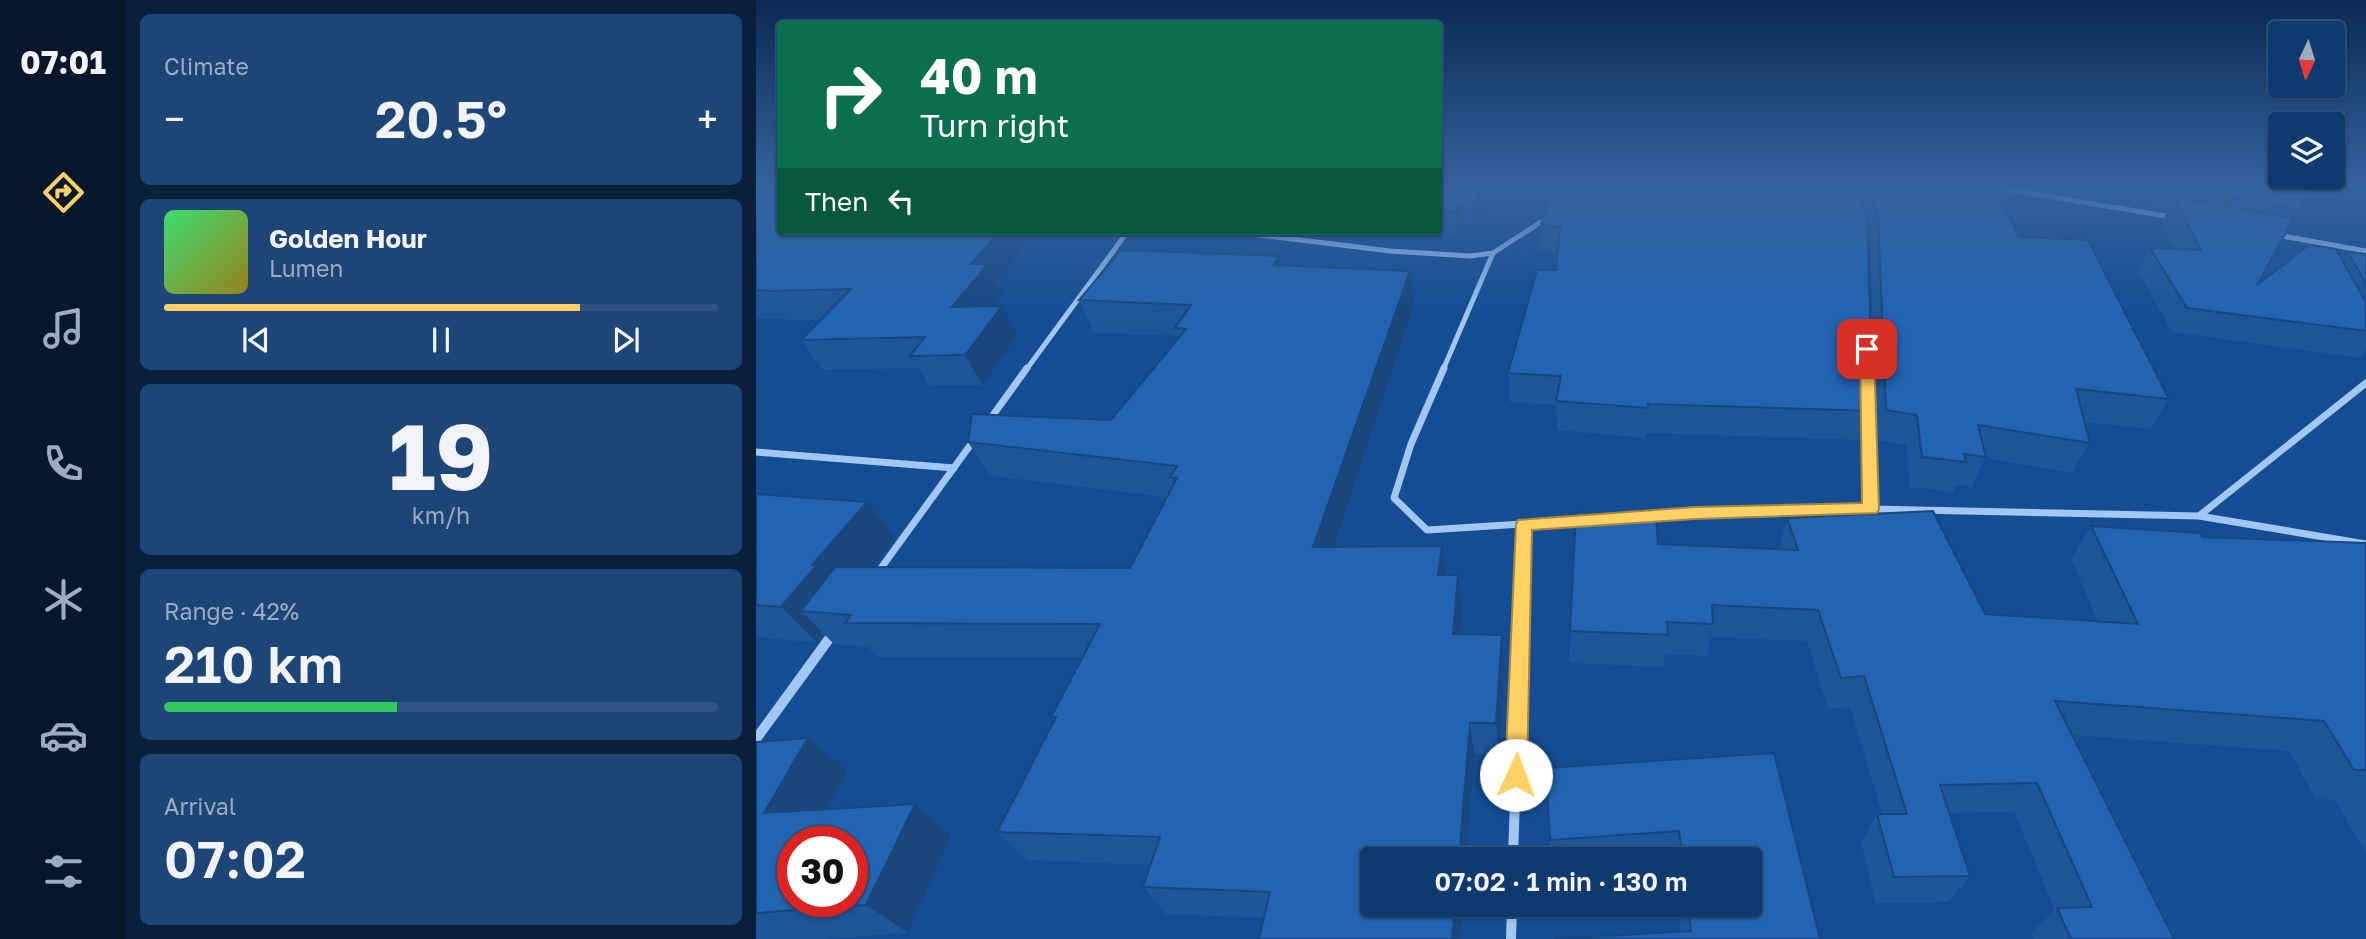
<!DOCTYPE html>
<meta charset="utf-8">
<style>
:root{--surface:#0f3a6e;--page:#1d4576;--text:#f1f3f6;--muted:#9badc2;--line:#2f5481;--accent:#ffd063}
body{margin:0;font-family:"Golos Text",sans-serif;background:var(--page);color:var(--text);height:100vh;display:flex;flex-direction:column;font-size:26px;white-space:nowrap}
*{box-sizing:border-box;margin:0}
p{font-size:23px;color:var(--muted)}
.icon{flex:none;width:38px;height:38px;fill:none;stroke:currentColor;stroke-width:2;stroke-linecap:round;stroke-linejoin:round}
.map{position:relative;flex:1;overflow:hidden}
.panel{display:flex;flex-direction:column;gap:14px;padding:14px;background:#08203c;width:630px}
.panel>*{flex:none}
.banner{position:absolute;left:21px;top:21px;width:665px;height:214px;border-radius:7px;box-shadow:0 2px 5px #0004,0 0 0 2px var(--line);background:#0b6e4f;color:#fff;overflow:hidden}
.needle{width:46px;rotate:184deg}
.buttons{position:absolute;left:1512px;top:21px;display:grid;gap:14px}
.buttons a{display:grid;place-items:center;width:77px;height:77px;border-radius:7px;background:var(--surface);box-shadow:0 2px 5px #0004,0 0 0 2px var(--line);font-size:35px}
.speed{position:absolute;left:21px;top:826px;display:flex;gap:14px;font-size:35px;font-weight:700;text-align:center}
.speed>*{display:grid;place-content:center;width:91px;height:91px;border-radius:50%;background:var(--surface);box-shadow:0 2px 5px #0004,0 0 0 2px var(--line);line-height:1}
.speed .limit{border:10px solid #d22;background:#fff;color:#111}
.pin{position:absolute;display:grid;place-items:center;width:60px;height:60px;color:#fff;margin:-30px;border-radius:14px;box-shadow:0 4px 10px #0006}
.me{position:absolute;width:77px;margin:-38px;rotate:2deg;stroke-linejoin:round;filter:drop-shadow(0 0 5px #0008)}
.turn{display:flex;align-items:center;gap:24px;height:147px;padding:0 28px;font-size:32px}
.turn .icon{width:91px;height:91px;stroke-width:2.5}
.turn b{display:block;font-size:49px;line-height:60px}
.then{display:flex;align-items:center;height:66px;padding:0 28px;background:#0003;gap:14px;font-size:26px}
.big{font-size:52px;font-weight:600;line-height:1.1}
.panel .tile{flex:1;display:flex;flex-direction:column;justify-content:center;gap:10px;min-width:0;padding:0 24px;border-radius:10px;background:var(--page)}
.panel .dial{align-items:center;gap:0}
.dial b{font-size:91px;line-height:1}
.song{display:flex;align-items:center;gap:21px}
.cover{width:84px;height:84px;border-radius:10px;background:linear-gradient(135deg,hsl(140 70% 55%),hsl(50 70% 35%))}
.played{height:7px;border-radius:4px;background:linear-gradient(90deg,var(--accent) 75%,var(--line) 75%)}
.keys{display:flex;justify-content:space-around;direction:ltr}
.heat{display:flex;justify-content:space-between;align-items:center;font-size:38px;direction:ltr}
.charge{height:10px;border-radius:5px;background:linear-gradient(90deg,#34c759 42%,var(--line) 0)}
.trip{position:absolute;left:604px;top:847px;width:402px;height:70px;border-radius:7px;background:var(--surface);box-shadow:0 2px 5px #0004,0 0 0 2px var(--line);font-weight:600;line-height:70px;text-align:center}
main{display:flex;flex:1;min-height:0}
.dock{display:flex;flex-direction:column;width:126px;justify-content:space-around;align-items:center;background:#06172c;color:var(--muted)}
.dock .icon{width:49px;height:49px}
.dock .on{color:var(--accent)}
.dock b{font-size:32px;color:var(--text)}
.map>svg:first-child{display:block}
.lines{fill:none;stroke-linecap:round;stroke-linejoin:round}
.street-far2{stroke:#a2c7f2;stroke-width:5}
.street-far1{stroke:#a2c7f2;stroke-width:7}
.street{stroke:#a2c7f2;stroke-width:10}
.wall{fill:#1d5699}
.shaded-wall{fill:#18467d}
.building{fill:#2264b2;stroke:#18467d;stroke-width:2;fill-rule:evenodd}
.route{fill:#ffd063;stroke:#a68740;stroke-width:2}
</style>
<main>
<nav class="dock">
<b>07:01</b>
<svg class="icon on" aria-label="directions" viewBox="0 0 24 24"><path d="M12 3l9 9-9 9-9-9zM9 14v-3h6M13 9l2 2-2 2"/></svg>
<svg class="icon" aria-label="music" viewBox="0 0 24 24"><path d="M9 18V5l10-2v13"/><circle cx="6" cy="18" r="3"/><circle cx="16" cy="16" r="3"/></svg>
<svg class="icon" aria-label="phone" viewBox="0 0 24 24"><path d="M5 4h4l2 5-3 2q2 4 5 5l2-3 5 2v4C11 20 4 13 5 4z"/></svg>
<svg class="icon" aria-label="climate" viewBox="0 0 24 24"><path d="M12 3v18M4 7l16 10M4 17L20 7"/></svg>
<svg class="icon" aria-label="car" viewBox="0 0 24 24"><path d="M5 17H2v-5l4-1 3-4h7l3 4 3 1v5h-3M9 17h6M6 11h13"/><circle cx="7" cy="17" r="2"/><circle cx="17" cy="17" r="2"/></svg>
<svg class="icon" aria-label="filters" viewBox="0 0 24 24"><path d="M4 7h16M4 17h16"/><circle cx="9" cy="7" r="2"/><circle cx="15" cy="17" r="2"/></svg>
</nav>
<section class="panel">
<div class="tile"><p>Climate</p>
<div class="heat"><a>−</a><b class="big">20.5°</b><a>+</a></div>
</div>
<div class="tile">
<div class="song"><i class="cover"></i><div><b>Golden Hour</b><p>Lumen</p></div></div>
<div class="played"></div>
<div class="keys"><svg class="icon" aria-label="previous" viewBox="0 0 24 24"><path d="M18 5L8 12l10 7zM5 5v14"/></svg><svg class="icon" aria-label="pause" viewBox="0 0 24 24"><path d="M8 5v14M16 5v14"/></svg><svg class="icon" aria-label="next" viewBox="0 0 24 24"><path d="M6 5l10 7-10 7zM19 5v14"/></svg></div>
</div>
<div class="tile dial"><b>19</b><p>km/h</p></div>
<div class="tile"><p>Range · 42%</p><b class="big">210 km</b><div class="charge"></div></div>
<div class="tile"><p>Arrival</p><b class="big">07:02</b></div>
</section>
<div class="map">
<svg width="1610" height="939" viewBox="0 0 1610 939">
<rect width="100%" height="100%" fill="#144d93"/>
<g class="lines">
<path class="street-far2" d="M 1226,185 L 1416,217
M 828,194 L 841,185
M 472,231 L 634,251 L 714,256 L 737,253 L 791,218
M 1521,235 L 1610,251
M 270,370 L 372,231
M 687,370 L 737,253"/>
<path class="street-far1" d="M 688,368 L 655,444 L 638,498 L 671,530 L 828,520
M 1113,415 L 1115,509
M 232,422 L 271,368
M 0,452 L 198,468
M 889,516 L 1115,509 L 1443,516 L 1610,544
M 1443,516 L 1610,383
M 120,575 L 218,440
M 765,615 L 768,524"/>
<path class="street" d="M 0,739 L 78,632
M 757,859 L 765,613
M 755,939 L 756,905"/>
</g>
<path class="wall" d="M 0,185 L 273,240 L 241,281 L 247,293 L 236,306 L 246,306 L 261,335 L 227,385 L 173,386 L 162,368 L 67,370 L 45,340 L 65,320 L 37,320 L 0,318 Z
M 682,185 L 744,185 L 717,226 L 707,224 L 701,234 L 677,231 L 682,231 Z
M 1102,185 L 1236,185 L 1263,237 L 1413,399 L 1395,429 L 1328,422 L 1334,443 L 1316,473 L 1229,458 L 1216,487 L 1200,485 L 1197,492 L 1154,487 L 1150,445 L 1120,440 L 1114,242 L 1111,235 L 1117,411 L 1107,440 L 890,433 L 889,438 L 801,430 L 800,405 L 754,402 L 752,373 L 800,270 L 801,253 L 785,251 L 785,224 L 858,192 L 886,189 L 1100,193 Z
M 1389,185 L 1556,185 L 1501,285 L 1587,260 L 1592,252 L 1610,254 L 1610,350 L 1604,358 L 1416,332 L 1382,271 L 1394,248 L 1419,249 L 1406,221 L 1411,212 L 1401,210 Z
M 525,265 L 658,303 L 579,547 L 686,546 L 690,575 L 702,575 L 706,609 L 704,634 L 746,635 L 749,668 L 743,754 L 718,754 L 710,859 L 616,859 L 616,905 L 707,905 L 704,939 L 503,939 L 508,918 L 410,914 L 387,887 L 394,865 L 271,860 L 241,832 L 298,721 L 295,717 L 327,657 L 121,657 L 112,647 L 78,644 L 68,634 L 61,643 L 0,637 L 0,494 L 111,502 L 140,538 L 116,567 L 374,568 L 411,497 L 234,476 L 212,442 L 355,420 L 422,337 L 422,336 L 338,333 L 323,300 Z
M 1031,518 L 1229,614 L 1342,621 L 1315,559 L 1335,526 L 1446,537 L 1610,543 L 1610,853 L 1579,800 L 1560,799 L 1533,751 L 1316,735 L 1418,939 L 1277,939 L 1275,933 L 1299,910 L 1258,812 L 1193,813 L 1214,876 L 1193,902 L 1120,903 L 1105,842 L 1121,814 L 1126,814 L 1094,707 L 1072,709 L 1051,641 L 955,637 L 951,656 L 909,654 L 907,667 L 813,663 L 814,631 L 902,544 L 1023,549 Z
M 0,742 L 92,771 L 71,809 L 159,804 L 195,835 L 152,933 L 67,939 L 0,939 Z
M 1018,753 L 1064,939 L 925,932 L 922,905 L 994,905 L 994,859 L 794,859 L 790,768 Z"/>
<path class="shaded-wall" d="M 729,185 L 744,185 L 717,226 L 716,204 Z
M 705,202 L 707,224 L 701,234 L 699,212 Z
M 244,231 L 269,231 L 273,240 L 241,281 L 247,293 L 213,336 L 196,307 L 215,264 Z
M 523,256 L 531,288 L 518,265 Z
M 654,271 L 658,303 L 567,581 L 557,547 Z
M 246,306 L 261,335 L 227,385 L 209,355 Z
M 111,502 L 140,538 L 91,597 L 45,611 L 68,634 L 61,643 L 25,607 L 56,565 Z
M 686,546 L 691,579 L 682,575 Z
M 702,575 L 706,609 L 702,667 L 697,634 Z
M 746,635 L 749,668 L 743,754 L 740,723 Z
M 714,723 L 718,754 L 710,859 L 703,859 Z
M 52,738 L 92,771 L 53,842 L 8,813 Z
M 159,804 L 195,835 L 152,933 L 110,905 Z
M 699,905 L 707,905 L 704,939 L 696,939 Z"/>
<path class="building" d="M 0,185 L 24,185 L 24,231 L 244,231 L 215,264 L 232,264 L 196,307 L 246,306 L 209,355 L 154,356 L 169,337 L 45,340 L 95,289 L 15,291 L 0,290 Z
M 682,185 L 729,185 L 716,204 L 705,202 L 699,212 L 682,210 Z
M 889,185 L 1097,185 L 1111,216 L 1117,411 L 892,404 L 892,408 L 800,401 L 805,376 L 752,373 L 781,270 L 800,270 L 804,227 L 785,224 L 796,195 L 807,187 L 858,192 L 860,186 L 886,189 Z
M 1109,185 L 1236,185 L 1263,237 L 1332,240 L 1413,399 L 1320,389 L 1334,443 L 1222,425 L 1230,457 L 1208,454 L 1210,462 L 1166,457 L 1161,415 L 1130,410 L 1122,214 Z
M 1411,185 L 1556,185 L 1543,209 L 1412,187 Z
M 1418,198 L 1538,218 L 1501,285 L 1553,245 L 1580,249 L 1610,302 L 1610,331 L 1431,308 L 1394,248 L 1445,250 Z
M 365,250 L 523,256 L 518,265 L 654,271 L 557,547 L 686,546 L 682,575 L 702,575 L 697,634 L 746,635 L 740,723 L 714,723 L 703,859 L 616,859 L 616,905 L 699,905 L 696,939 L 503,939 L 514,892 L 387,887 L 404,837 L 241,832 L 300,717 L 295,717 L 344,624 L 89,623 L 95,615 L 45,611 L 79,567 L 374,568 L 421,478 L 414,477 L 421,466 L 212,442 L 216,414 L 355,420 L 430,329 L 419,328 L 435,305 L 323,300 Z
M 1592,252 L 1610,254 L 1610,284 Z
M 0,494 L 111,502 L 56,565 L 61,565 L 25,607 L 0,605 Z
M 1177,511 L 1229,614 L 1382,624 L 1335,526 L 1444,533 L 1446,537 L 1610,543 L 1610,770 L 1598,770 L 1568,721 L 1299,701 L 1418,939 L 1315,939 L 1301,908 L 1336,907 L 1281,783 L 1184,785 L 1214,876 L 1138,877 L 1121,814 L 1151,814 L 1108,676 L 1085,678 L 1062,610 L 956,605 L 957,624 L 911,622 L 912,635 L 814,631 L 820,512 L 900,516 L 902,544 L 1042,550 L 1031,518 Z
M 52,738 L 8,813 L 159,804 L 110,905 L 0,913 L 0,742 ZM 37,842 L 96,842 L 96,901 L 37,901 Z
M 1018,753 L 1064,939 L 798,939 L 935,931 L 932,905 L 994,905 L 994,859 L 927,859 L 923,831 L 794,840 L 790,768 Z"/>
<linearGradient id="sky" x2="0" y2="1"><stop stop-color="#0b2a51"/><stop offset="0.59" stop-color="#34629e"/><stop offset="1" stop-color="#34629e" stop-opacity="0"/></linearGradient>
<rect width="1610" height="316" fill="url(#sky)"/>
<path class="route" d="M 1111,345 L 1118,349 L 1123,509 L 1121,513 L 939,519 L 776,530 L 771,775 L 768,783 L 760,786 L 752,783 L 749,775 L 760,524 L 762,520 L 939,507 L 1106,503 L 1104,349 Z"/>
</svg>
<div class="buttons">
<a><svg class="needle" viewBox="-14 -14 28 28"><path d="M0-13l5 13h-10z" fill="#e53935"/><path d="M0 13l5-13h-10z" fill="#9badc2"/></svg></a>
<a><svg class="icon" aria-label="layers" viewBox="0 0 24 24"><path d="M12 4l9 5-9 5-9-5zM3 14l9 5 9-5"/></svg></a>
</div>
<div class="speed"><div class="limit">30</div></div>
<div class="pin" style="left:1111px;top:349px;background:#d93025"><svg class="icon" aria-label="arrive" viewBox="0 0 24 24"><path d="M6 21V4h12l-3 4 3 4H6"/></svg></div>
<svg class="me" style="left:760px;top:775px" viewBox="-20 -20 40 40"><circle r="19" fill="#fff"/><path d="M0-13L10 11 0 6-10 11z" fill="#ffd063"/></svg>
<div class="trip">07:02 · 1 min · 130 m</div>
<div class="banner">
<div class="turn"><svg class="icon" aria-label="right" viewBox="0 0 24 24"><path d="M7 20v-9h11M14 6l5 5-5 5"/></svg><div><b>40 m</b>Turn right</div></div>
<div class="then">Then<svg class="icon" aria-label="left" viewBox="0 0 24 24"><path d="M17 20v-9H6M10 6l-5 5 5 5"/></svg></div>
</div>
</div>
</main>
